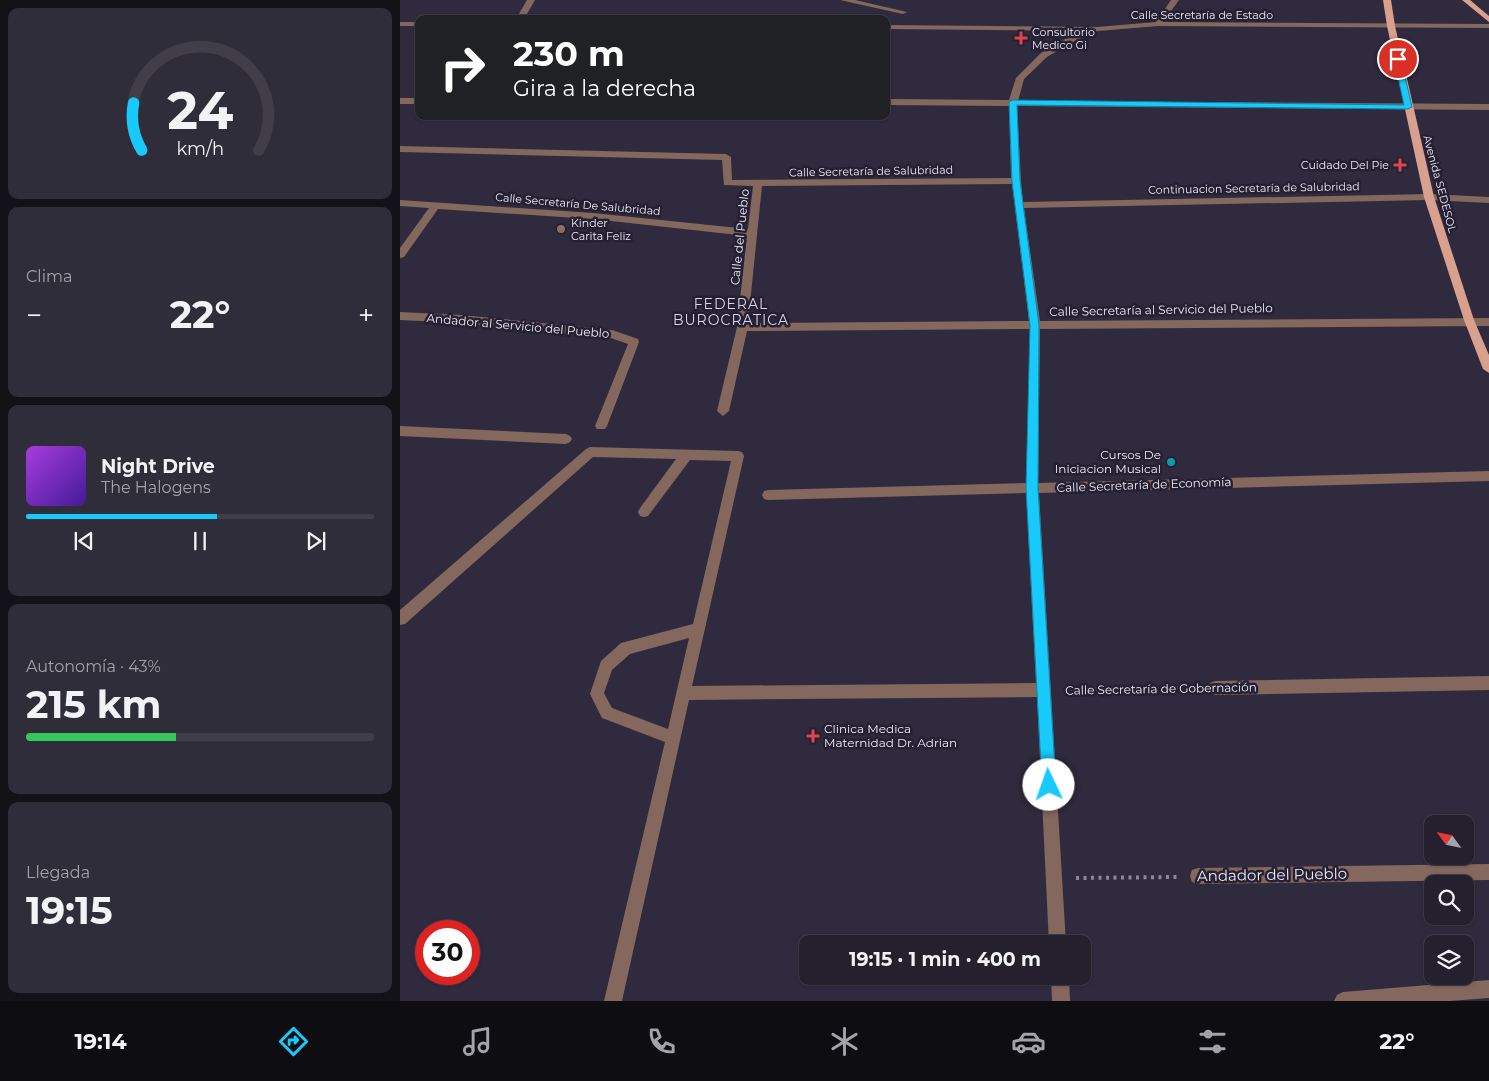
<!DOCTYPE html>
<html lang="es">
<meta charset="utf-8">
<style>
:root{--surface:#24202e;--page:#302d3a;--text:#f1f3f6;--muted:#a3a3aa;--line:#413e4a;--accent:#17cafb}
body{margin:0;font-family:Montserrat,sans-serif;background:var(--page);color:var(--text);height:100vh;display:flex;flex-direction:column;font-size:19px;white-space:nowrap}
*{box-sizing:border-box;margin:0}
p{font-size:16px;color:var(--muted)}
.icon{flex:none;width:28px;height:28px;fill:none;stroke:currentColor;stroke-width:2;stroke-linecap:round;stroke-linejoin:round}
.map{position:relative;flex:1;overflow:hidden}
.drawer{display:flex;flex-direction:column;gap:8px;padding:8px;background:#141219;width:400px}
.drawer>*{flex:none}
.banner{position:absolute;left:15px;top:15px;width:475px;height:105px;border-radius:10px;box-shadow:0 1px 4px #0004,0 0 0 1px var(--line);background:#202124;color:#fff;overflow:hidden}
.needle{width:32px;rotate:303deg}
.controls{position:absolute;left:1024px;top:815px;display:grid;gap:10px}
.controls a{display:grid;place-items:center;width:50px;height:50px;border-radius:10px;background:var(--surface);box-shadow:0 1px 4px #0004,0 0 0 1px var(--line);font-size:25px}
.speed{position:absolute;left:15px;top:920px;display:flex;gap:10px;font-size:25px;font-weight:700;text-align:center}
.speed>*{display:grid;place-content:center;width:65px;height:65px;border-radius:50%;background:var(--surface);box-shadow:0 1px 4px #0004,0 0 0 1px var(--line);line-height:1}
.speed .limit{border:8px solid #d22;background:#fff;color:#111}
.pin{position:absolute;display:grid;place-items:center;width:42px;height:42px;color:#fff;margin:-21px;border:2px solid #fff;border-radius:50%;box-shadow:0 1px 5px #0007}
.me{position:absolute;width:55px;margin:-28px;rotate:357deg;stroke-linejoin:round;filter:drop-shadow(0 0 4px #0008)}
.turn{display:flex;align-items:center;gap:18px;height:105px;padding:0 15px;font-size:22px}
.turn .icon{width:65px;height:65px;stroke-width:2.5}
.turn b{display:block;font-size:35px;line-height:42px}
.big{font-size:38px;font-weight:700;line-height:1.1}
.drawer .tile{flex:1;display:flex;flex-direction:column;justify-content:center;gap:8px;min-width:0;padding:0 18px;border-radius:10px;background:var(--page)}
.drawer .dial{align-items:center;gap:0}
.dial svg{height:130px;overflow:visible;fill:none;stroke:var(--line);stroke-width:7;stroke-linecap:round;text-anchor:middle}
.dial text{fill:var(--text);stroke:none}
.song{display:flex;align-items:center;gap:15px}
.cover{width:60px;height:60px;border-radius:8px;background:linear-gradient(135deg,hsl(280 70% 55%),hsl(260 70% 35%))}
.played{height:5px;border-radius:2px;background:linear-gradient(90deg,var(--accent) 55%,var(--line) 55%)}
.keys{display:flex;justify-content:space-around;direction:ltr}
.heat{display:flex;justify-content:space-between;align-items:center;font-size:28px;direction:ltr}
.charge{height:8px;border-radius:4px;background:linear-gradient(90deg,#34c759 43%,var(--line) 0)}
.trip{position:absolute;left:399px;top:935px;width:292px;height:50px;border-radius:10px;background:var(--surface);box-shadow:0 1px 4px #0004,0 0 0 1px var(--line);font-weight:700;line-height:50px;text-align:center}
.tab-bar{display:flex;height:80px;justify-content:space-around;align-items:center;background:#0e0d12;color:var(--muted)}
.tab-bar .icon{width:35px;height:35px}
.tab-bar .selected{color:var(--accent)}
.tab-bar b{font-size:22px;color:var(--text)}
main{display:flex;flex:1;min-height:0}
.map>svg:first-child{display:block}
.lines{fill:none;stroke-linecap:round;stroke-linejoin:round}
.path{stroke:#8c8798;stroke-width:4;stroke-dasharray:3 4.5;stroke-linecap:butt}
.minor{fill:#84685e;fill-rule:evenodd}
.major{fill:#d9a18d;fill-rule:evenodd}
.route{fill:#17cafb;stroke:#0f83a3}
.health-dot{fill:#e0444e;stroke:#262033;stroke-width:2}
.education-dot{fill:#8d6e63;stroke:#262033;stroke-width:2}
.culture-dot{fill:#0f9aa8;stroke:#262033;stroke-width:2}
.labels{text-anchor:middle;stroke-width:5;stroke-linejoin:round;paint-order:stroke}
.far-street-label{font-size:11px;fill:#ede9f7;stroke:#262033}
.far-poi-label{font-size:11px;fill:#ede9f7;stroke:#262033;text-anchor:start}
.street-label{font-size:12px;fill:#ede9f7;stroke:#262033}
.poi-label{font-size:12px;fill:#ede9f7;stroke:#262033;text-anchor:end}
.neighbourhood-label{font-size:14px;letter-spacing:1px;fill:#dad4ee;stroke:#262033}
.near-street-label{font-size:15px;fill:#ede9f7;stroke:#262033}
</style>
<main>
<section class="drawer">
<div class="tile dial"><svg viewBox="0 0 100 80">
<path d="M14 69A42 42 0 1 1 86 69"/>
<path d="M14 69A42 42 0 0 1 9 40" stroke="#17cafb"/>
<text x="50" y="56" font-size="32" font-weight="700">24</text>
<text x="50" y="72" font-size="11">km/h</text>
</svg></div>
<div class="tile"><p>Clima</p>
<div class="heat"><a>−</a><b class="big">22°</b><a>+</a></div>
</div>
<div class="tile">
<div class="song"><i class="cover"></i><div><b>Night Drive</b><p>The Halogens</p></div></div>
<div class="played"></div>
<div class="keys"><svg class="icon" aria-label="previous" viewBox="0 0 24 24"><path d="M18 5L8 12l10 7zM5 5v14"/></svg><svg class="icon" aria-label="pause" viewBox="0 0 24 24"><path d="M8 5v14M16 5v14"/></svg><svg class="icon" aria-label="next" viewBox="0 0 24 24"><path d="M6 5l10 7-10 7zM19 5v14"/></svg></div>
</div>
<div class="tile"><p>Autonomía · 43%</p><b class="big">215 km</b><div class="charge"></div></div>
<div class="tile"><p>Llegada</p><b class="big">19:15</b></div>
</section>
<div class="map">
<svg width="1089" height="1001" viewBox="0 0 1089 1001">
<rect width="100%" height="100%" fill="#302a3e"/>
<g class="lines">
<path class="path" d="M 664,690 L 795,688
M 676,878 L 777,877"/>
<path class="minor" d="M 127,0 L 135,0 L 124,19 L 116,19 Z
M 440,0 L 455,0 L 507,12 L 503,14 Z
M 771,0 L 779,0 L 763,22 L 1089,24 L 1089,28 L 758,26 L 698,31 L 671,43 L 647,57 L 624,79 L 618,101 L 1089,104 L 1089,110 L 617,106 L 621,181 L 623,202 L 1029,194 L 1089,197 L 1089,203 L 1029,200 L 624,208 L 640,321 L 1089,318 L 1089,326 L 640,329 L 638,483 L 1089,471 L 1089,481 L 639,493 L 666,944 L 649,944 L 637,697 L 289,700 L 222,1001 L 204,1001 L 265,742 L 202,718 L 190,694 L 201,661 L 221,643 L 293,624 L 331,461 L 290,460 L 248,516 L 244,517 L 240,516 L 238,512 L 240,508 L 276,459 L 193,457 L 5,624 L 0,625 L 0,610 L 186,449 L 190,447 L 338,451 L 342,452 L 344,456 L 292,686 L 636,683 L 626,493 L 368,500 L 364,499 L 362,495 L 364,491 L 368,490 L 626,483 L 630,329 L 347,331 L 329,411 L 323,416 L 317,411 L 337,327 L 347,236 L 193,219 L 38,209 L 4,257 L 0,258 L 0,248 L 29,208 L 0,206 L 0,200 L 193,213 L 348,229 L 353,186 L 324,185 L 322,160 L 0,152 L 0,146 L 326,154 L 331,157 L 332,180 L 611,178 L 609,106 L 486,105 L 486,99 L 609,100 L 616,78 L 641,53 L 665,39 L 685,31 L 486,29 L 486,25 L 697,27 L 756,22 ZM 612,184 L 629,321 L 348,323 L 362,186 ZM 289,638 L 268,729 L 212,708 L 204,693 L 212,670 L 230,654 Z
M 0,22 L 19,22 L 19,26 L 0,26 Z
M 0,98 L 19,98 L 19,104 L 0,104 Z
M 0,312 L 61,315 L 212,330 L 238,339 L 239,342 L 207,426 L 205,429 L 197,429 L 195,426 L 228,344 L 211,338 L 61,323 L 0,320 Z
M 0,426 L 166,434 L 170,436 L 172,439 L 170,442 L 166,444 L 0,436 Z
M 1089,676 L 1089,690 L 815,695 L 810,693 L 808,688 L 810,683 L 815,681 Z
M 1089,864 L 1089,880 L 798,884 L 792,882 L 790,876 L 792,870 L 798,868 Z
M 651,976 L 669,976 L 670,1001 L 652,1001 Z
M 1089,980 L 1089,998 L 1049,1001 L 934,1001 L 937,995 L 943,992 Z"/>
<path class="major" d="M 983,0 L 991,0 L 995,26 L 1034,197 L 1074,320 L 1089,355 L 1089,373 L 1083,369 L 1064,320 L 1024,197 L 987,26 Z
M 1062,0 L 1070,0 L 1089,16 L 1089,22 Z"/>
</g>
<path class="route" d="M 998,56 L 1001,59 L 1012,107 L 1008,109 L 617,105 L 620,181 L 639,325 L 638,488 L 656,785 L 654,790 L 649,792 L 644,790 L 642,785 L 626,488 L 630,325 L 612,181 L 609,102 L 613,100 L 1004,105 L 994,59 Z"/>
<g class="health-dot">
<path d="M618.5 30.5h5v5h5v5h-5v5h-5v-5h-5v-5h5z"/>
<path d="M997.5 157.5h5v5h5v5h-5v5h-5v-5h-5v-5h5z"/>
<path d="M410.5 728.5h5v5h5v5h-5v5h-5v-5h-5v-5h5z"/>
</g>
<circle class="education-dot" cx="161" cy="229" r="5"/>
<circle class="culture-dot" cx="771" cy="462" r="5"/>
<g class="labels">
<g class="far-street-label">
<text x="802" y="19">Calle Secretaría de Estado</text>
<text transform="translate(471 171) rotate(-1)" y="4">Calle Secretaría de Salubridad</text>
<text transform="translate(1040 184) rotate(75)" y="4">Avenida SEDESOL</text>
<text transform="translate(854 188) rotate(-1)" y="4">Continuacion Secretaría de Salubridad</text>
<text transform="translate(178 204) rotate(5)" y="4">Calle Secretaría De Salubridad</text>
</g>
<g class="far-poi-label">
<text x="632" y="36">Consultorio<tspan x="632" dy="13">Medico Gi</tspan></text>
<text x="989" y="169" text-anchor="end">Cuidado Del Pie</text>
<text x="171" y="227">Kinder<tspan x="171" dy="13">Carita Feliz</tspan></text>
</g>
<g class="street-label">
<text transform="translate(340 237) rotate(-84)" y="4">Calle del Pueblo</text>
<text transform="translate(761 310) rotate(-1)" y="4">Calle Secretaría al Servicio del Pueblo</text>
<text transform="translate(118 326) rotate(5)" y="4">Andador al Servicio del Pueblo</text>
<text transform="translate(744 485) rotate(-2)" y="4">Calle Secretaría de Economía</text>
<text transform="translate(761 689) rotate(-1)" y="4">Calle Secretaría de Gobernación</text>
</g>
<g class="poi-label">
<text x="761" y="459">Cursos De<tspan x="761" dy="14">Iniciacion Musical</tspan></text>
<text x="424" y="733" text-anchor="start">Clinica Medica<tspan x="424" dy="14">Maternidad Dr. Adrian</tspan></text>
</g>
<g class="neighbourhood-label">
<text x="331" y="309">FEDERAL<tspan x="331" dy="16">BUROCRATICA</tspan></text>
</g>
<g class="near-street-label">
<text transform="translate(872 875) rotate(-1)" y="5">Andador del Pueblo</text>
</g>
</g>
</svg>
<div class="controls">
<a><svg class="needle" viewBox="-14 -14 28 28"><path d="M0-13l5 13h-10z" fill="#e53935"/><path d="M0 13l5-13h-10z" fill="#a3a3aa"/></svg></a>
<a><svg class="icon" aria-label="search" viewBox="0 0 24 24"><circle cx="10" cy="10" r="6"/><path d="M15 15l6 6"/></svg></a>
<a><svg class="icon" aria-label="layers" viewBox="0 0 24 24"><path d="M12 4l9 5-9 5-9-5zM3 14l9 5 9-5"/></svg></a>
</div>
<div class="speed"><div class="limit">30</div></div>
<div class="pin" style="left:998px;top:59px;background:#d93025"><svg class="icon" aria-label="arrive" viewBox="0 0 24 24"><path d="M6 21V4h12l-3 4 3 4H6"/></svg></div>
<svg class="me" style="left:649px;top:785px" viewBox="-20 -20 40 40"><circle r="19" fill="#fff"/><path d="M0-13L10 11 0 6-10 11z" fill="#17cafb"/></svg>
<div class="trip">19:15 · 1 min · 400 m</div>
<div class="banner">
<div class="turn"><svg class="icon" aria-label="right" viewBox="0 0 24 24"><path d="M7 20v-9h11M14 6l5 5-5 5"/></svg><div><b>230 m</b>Gira a la derecha</div></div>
</div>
</div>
</main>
<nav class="tab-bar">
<b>19:14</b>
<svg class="icon selected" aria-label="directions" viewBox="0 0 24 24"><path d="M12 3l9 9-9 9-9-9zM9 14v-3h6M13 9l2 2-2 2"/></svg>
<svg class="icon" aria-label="music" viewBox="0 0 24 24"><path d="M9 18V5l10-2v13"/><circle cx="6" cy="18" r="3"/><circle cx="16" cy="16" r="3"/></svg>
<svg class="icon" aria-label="phone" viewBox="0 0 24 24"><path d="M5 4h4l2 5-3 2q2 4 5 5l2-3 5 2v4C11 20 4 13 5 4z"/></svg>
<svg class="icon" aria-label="climate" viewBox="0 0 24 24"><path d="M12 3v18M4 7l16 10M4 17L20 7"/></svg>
<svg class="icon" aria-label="car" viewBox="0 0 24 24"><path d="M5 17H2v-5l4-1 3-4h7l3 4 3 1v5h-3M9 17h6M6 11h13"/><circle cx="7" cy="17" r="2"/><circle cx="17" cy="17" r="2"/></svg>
<svg class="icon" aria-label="filters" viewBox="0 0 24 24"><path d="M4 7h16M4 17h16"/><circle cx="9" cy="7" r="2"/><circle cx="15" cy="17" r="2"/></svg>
<b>22°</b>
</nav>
